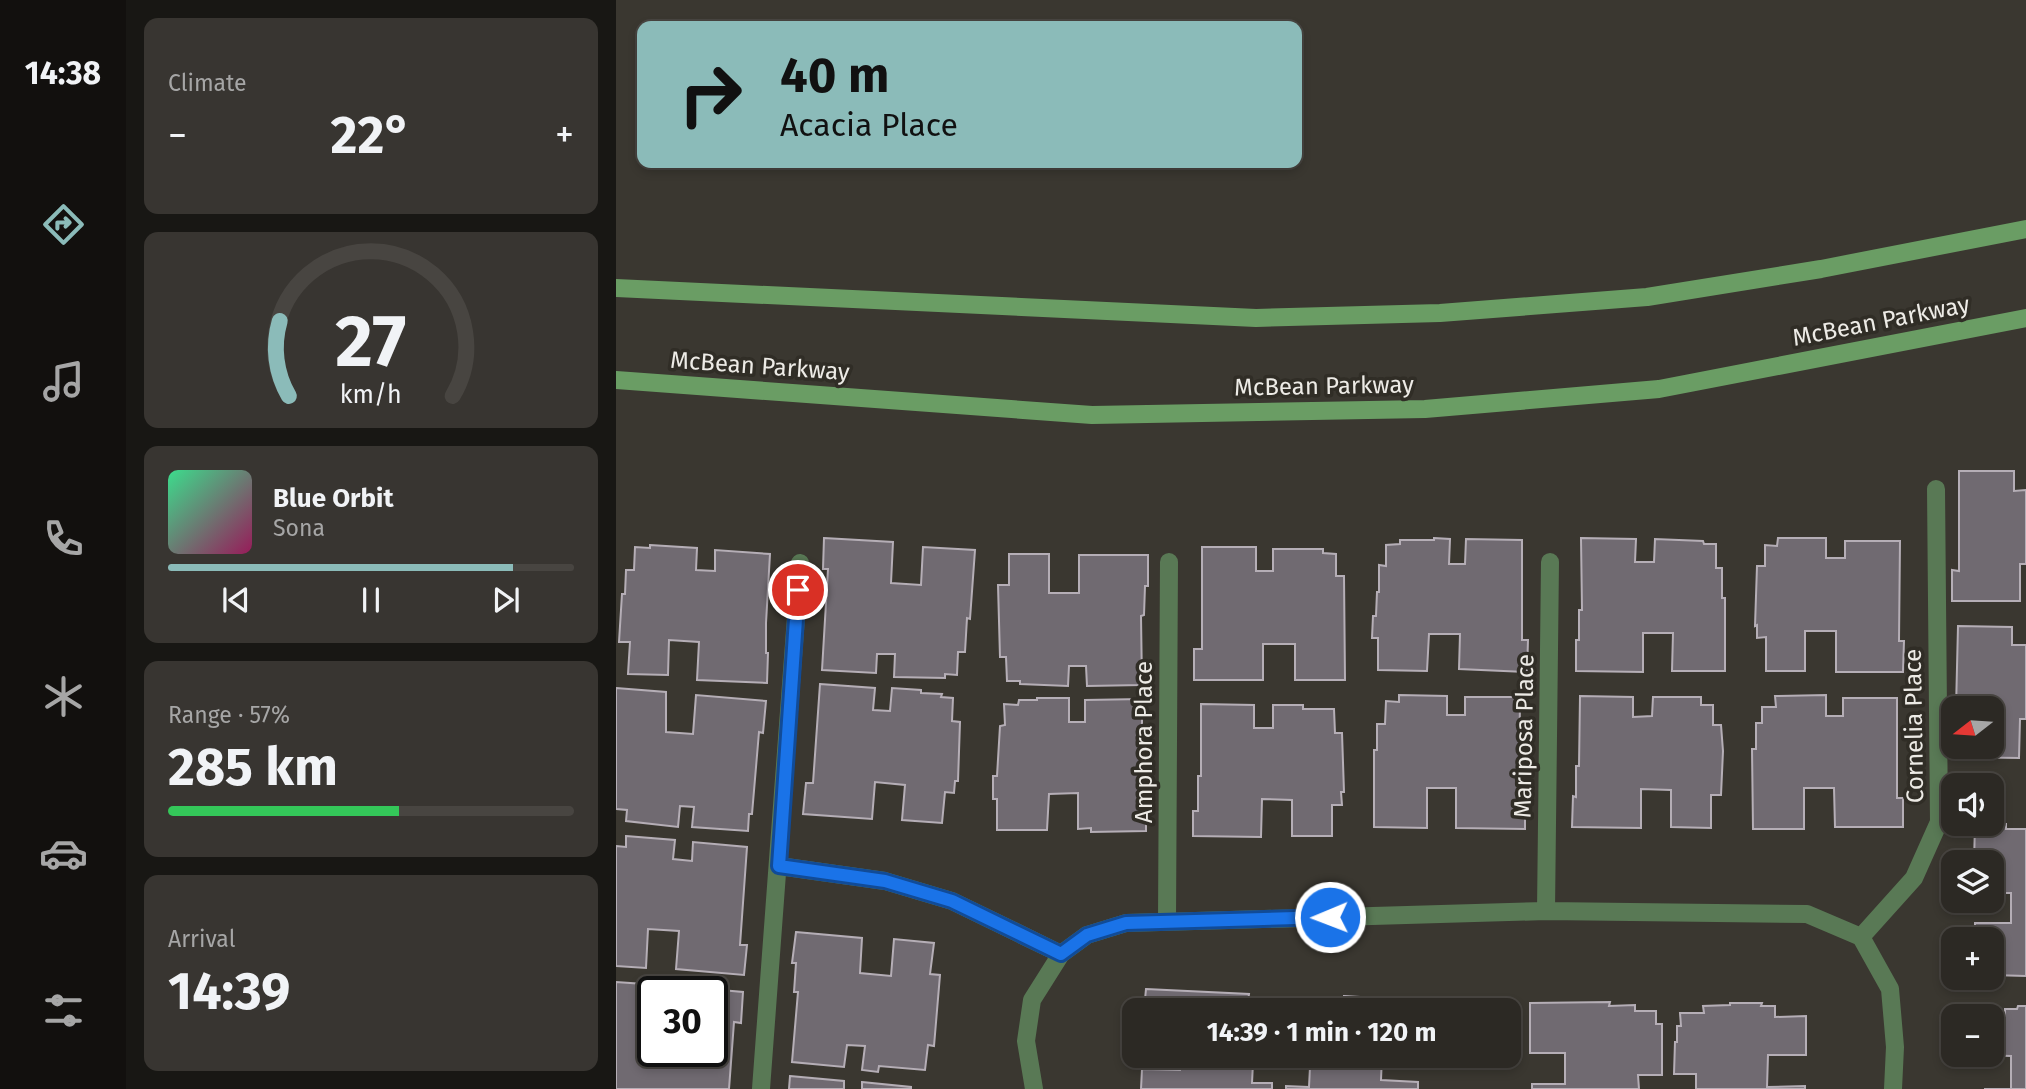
<!DOCTYPE html>
<meta charset="utf-8">
<style>
:root{--surface:#2c2924;--page:#383531;--text:#f1f3f6;--muted:#a6a6a6;--line:#484541;--accent:#8bbbb9}
body{margin:0;font-family:"Fira Sans",sans-serif;background:var(--page);color:var(--text);height:100vh;display:flex;flex-direction:column;font-size:26px;white-space:nowrap}
*{box-sizing:border-box;margin:0}
p{font-size:23px;color:var(--muted)}
.icon{flex:none;width:38px;height:38px;fill:none;stroke:currentColor;stroke-width:2;stroke-linecap:round;stroke-linejoin:round}
.map{position:relative;flex:1;overflow:hidden}
.sheet{display:flex;flex-direction:column;gap:18px;padding:18px;background:#181714;width:490px}
.sheet>*{flex:none}
.hud{position:absolute;left:21px;top:21px;width:665px;height:147px;border-radius:14px;box-shadow:0 4px 10px #0003,0 0 0 2px var(--line);background:#8bbbb9;color:#111;overflow:hidden}
.needle{width:46px;rotate:253deg}
.tools{position:absolute;left:1325px;top:696px;display:grid;gap:14px}
.tools a{display:grid;place-items:center;width:63px;height:63px;border-radius:14px;background:var(--surface);box-shadow:0 4px 10px #0003,0 0 0 2px var(--line);font-size:35px}
.speed{position:absolute;left:21px;top:976px;display:flex;gap:14px;font-size:35px;font-weight:700;text-align:center}
.speed>*{display:grid;place-content:center;width:91px;height:91px;border-radius:50%;background:var(--surface);box-shadow:0 4px 10px #0003,0 0 0 2px var(--line);line-height:1}
.speed .limit{border:4px solid #111;border-radius:10px;background:#fff;color:#111}
.pin{position:absolute;display:grid;place-items:center;width:60px;height:60px;color:#fff;margin:-30px;border:4px solid #fff;border-radius:50%;box-shadow:0 2px 7px #0007}
.me{position:absolute;width:77px;margin:-38px;rotate:269deg;stroke-linejoin:round;filter:drop-shadow(0 0 5px #0008)}
.turn{display:flex;align-items:center;gap:24px;height:147px;padding:0 28px;font-size:32px}
.turn .icon{width:91px;height:91px;stroke-width:2.5}
.turn b{display:block;font-size:49px;line-height:60px}
.big{font-size:52px;font-weight:700;line-height:1.1}
.sheet .tile{flex:1;display:flex;flex-direction:column;justify-content:center;gap:10px;min-width:0;padding:0 24px;border-radius:14px;background:var(--page)}
.sheet .dial{align-items:center;gap:0}
.dial svg{height:182px;overflow:visible;fill:none;stroke:var(--line);stroke-width:7;stroke-linecap:round;text-anchor:middle}
.dial text{fill:var(--text);stroke:none}
.song{display:flex;align-items:center;gap:21px}
.cover{width:84px;height:84px;border-radius:10px;background:linear-gradient(135deg,hsl(150 70% 55%),hsl(330 70% 35%))}
.played{height:7px;border-radius:4px;background:linear-gradient(90deg,var(--accent) 85%,var(--line) 85%)}
.keys{display:flex;justify-content:space-around;direction:ltr}
.heat{display:flex;justify-content:space-between;align-items:center;font-size:38px;direction:ltr}
.charge{height:10px;border-radius:5px;background:linear-gradient(90deg,#34c759 57%,var(--line) 0)}
.trip{position:absolute;left:506px;top:998px;width:399px;height:70px;border-radius:14px;background:var(--surface);box-shadow:0 4px 10px #0003,0 0 0 2px var(--line);font-weight:700;line-height:70px;text-align:center}
main{display:flex;flex:1;min-height:0}
.dock{display:flex;flex-direction:column;width:126px;justify-content:space-around;align-items:center;background:#12100e;color:var(--muted)}
.dock .icon{width:49px;height:49px}
.dock .on{color:var(--accent)}
.dock b{font-size:32px;color:var(--text)}
.map>svg:first-child{display:block}
.building{fill:#706a71;stroke:#b5aeb6;stroke-width:2}
.lines{fill:none;stroke-linecap:round;stroke-linejoin:round}
.minor{stroke:#597955;stroke-width:18}
.secondary{stroke:#6a9d64;stroke-width:18}
.route-casing{stroke:#114b97;stroke-width:18}
.route{stroke:#1a73e8;stroke-width:12}
.labels{text-anchor:middle;stroke-width:7;stroke-linejoin:round;paint-order:stroke}
.street-label{font-size:24px;fill:#edebe6;stroke:#302d26}
</style>
<main>
<nav class="dock">
<b>14:38</b>
<svg class="icon on" aria-label="directions" viewBox="0 0 24 24"><path d="M12 3l9 9-9 9-9-9zM9 14v-3h6M13 9l2 2-2 2"/></svg>
<svg class="icon" aria-label="music" viewBox="0 0 24 24"><path d="M9 18V5l10-2v13"/><circle cx="6" cy="18" r="3"/><circle cx="16" cy="16" r="3"/></svg>
<svg class="icon" aria-label="phone" viewBox="0 0 24 24"><path d="M5 4h4l2 5-3 2q2 4 5 5l2-3 5 2v4C11 20 4 13 5 4z"/></svg>
<svg class="icon" aria-label="climate" viewBox="0 0 24 24"><path d="M12 3v18M4 7l16 10M4 17L20 7"/></svg>
<svg class="icon" aria-label="car" viewBox="0 0 24 24"><path d="M5 17H2v-5l4-1 3-4h7l3 4 3 1v5h-3M9 17h6M6 11h13"/><circle cx="7" cy="17" r="2"/><circle cx="17" cy="17" r="2"/></svg>
<svg class="icon" aria-label="filters" viewBox="0 0 24 24"><path d="M4 7h16M4 17h16"/><circle cx="9" cy="7" r="2"/><circle cx="15" cy="17" r="2"/></svg>
</nav>
<section class="sheet">
<div class="tile"><p>Climate</p>
<div class="heat"><a>−</a><b class="big">22°</b><a>+</a></div>
</div>
<div class="tile dial"><svg viewBox="0 0 100 80">
<path d="M14 69A42 42 0 1 1 86 69"/>
<path d="M14 69A42 42 0 0 1 10 36" stroke="#8bbbb9"/>
<text x="50" y="56" font-size="32" font-weight="700">27</text>
<text x="50" y="72" font-size="11">km/h</text>
</svg></div>
<div class="tile">
<div class="song"><i class="cover"></i><div><b>Blue Orbit</b><p>Sona</p></div></div>
<div class="played"></div>
<div class="keys"><svg class="icon" aria-label="previous" viewBox="0 0 24 24"><path d="M18 5L8 12l10 7zM5 5v14"/></svg><svg class="icon" aria-label="pause" viewBox="0 0 24 24"><path d="M8 5v14M16 5v14"/></svg><svg class="icon" aria-label="next" viewBox="0 0 24 24"><path d="M6 5l10 7-10 7zM19 5v14"/></svg></div>
</div>
<div class="tile"><p>Range · 57%</p><b class="big">285 km</b><div class="charge"></div></div>
<div class="tile"><p>Arrival</p><b class="big">14:39</b></div>
</section>
<div class="map">
<svg width="1410" height="1089" viewBox="0 0 1410 1089">
<rect width="100%" height="100%" fill="#3a3730"/>
<path class="building" d="M 1343,471 L 1398,471 L 1398,491 L 1410,490 L 1410,564 L 1404,564 L 1404,601 L 1336,601 L 1336,570 L 1343,571 Z
M 208,538 L 277,542 L 275,583 L 305,585 L 307,547 L 359,550 L 354,619 L 351,618 L 349,652 L 342,652 L 341,675 L 329,674 L 329,678 L 278,677 L 279,654 L 261,654 L 260,673 L 206,670 L 212,569 L 207,569 Z
M 818,538 L 834,539 L 833,564 L 849,564 L 850,539 L 906,540 L 906,640 L 912,640 L 911,672 L 843,669 L 844,634 L 813,634 L 811,671 L 762,670 L 762,638 L 756,638 L 757,616 L 760,616 L 761,592 L 763,592 L 763,565 L 770,566 L 770,545 L 784,544 L 784,540 L 818,540 Z
M 965,538 L 1020,539 L 1019,562 L 1038,562 L 1039,539 L 1087,541 L 1088,544 L 1100,544 L 1100,568 L 1106,568 L 1106,598 L 1109,598 L 1109,671 L 1056,671 L 1057,633 L 1027,633 L 1027,672 L 960,671 L 960,640 L 963,640 L 963,610 L 966,610 Z
M 1162,538 L 1210,538 L 1210,558 L 1229,558 L 1229,541 L 1284,541 L 1283,641 L 1288,641 L 1287,672 L 1220,672 L 1220,631 L 1189,631 L 1189,671 L 1150,671 L 1150,637 L 1141,638 L 1141,625 L 1139,626 L 1141,566 L 1149,566 L 1149,545 L 1161,546 Z
M 34,545 L 81,548 L 80,570 L 99,571 L 99,550 L 154,554 L 150,623 L 150,653 L 152,653 L 151,683 L 81,680 L 83,642 L 53,640 L 52,675 L 12,674 L 14,642 L 3,642 L 6,594 L 9,594 L 10,570 L 18,570 L 19,547 L 34,548 Z
M 586,547 L 640,547 L 640,571 L 657,571 L 657,549 L 707,549 L 707,553 L 720,554 L 720,576 L 728,576 L 729,680 L 679,680 L 679,644 L 647,644 L 647,680 L 578,680 L 578,649 L 586,649 Z
M 393,554 L 433,554 L 433,593 L 463,593 L 463,555 L 532,555 L 532,586 L 529,586 L 528,615 L 525,616 L 526,685 L 471,686 L 470,666 L 453,666 L 452,686 L 404,684 L 404,681 L 391,681 L 390,657 L 384,657 L 382,585 L 393,585 Z
M 1342,626 L 1396,627 L 1396,645 L 1410,645 L 1410,719 L 1404,719 L 1403,758 L 1334,757 L 1335,718 L 1337,718 L 1337,747 L 1376,747 L 1376,709 L 1340,709 Z
M 204,684 L 259,688 L 257,710 L 274,711 L 276,688 L 305,690 L 305,693 L 326,694 L 325,697 L 337,698 L 336,721 L 344,722 L 342,781 L 339,781 L 338,793 L 329,792 L 326,823 L 286,820 L 289,785 L 259,782 L 256,819 L 187,814 L 190,783 L 197,783 Z
M 0,688 L 50,692 L 50,732 L 77,734 L 80,695 L 150,701 L 147,733 L 143,732 L 136,814 L 133,814 L 132,831 L 76,827 L 78,807 L 64,806 L 62,827 L 10,821 L 11,810 L 0,809 Z
M 783,695 L 831,696 L 831,715 L 849,715 L 849,697 L 904,697 L 903,797 L 909,797 L 909,829 L 840,828 L 840,788 L 811,788 L 811,828 L 758,827 L 758,750 L 761,750 L 761,724 L 769,724 L 770,701 L 783,702 Z
M 1210,695 L 1210,716 L 1227,716 L 1227,698 L 1281,698 L 1281,798 L 1287,798 L 1287,827 L 1219,827 L 1218,788 L 1188,788 L 1188,829 L 1137,829 L 1136,749 L 1140,749 L 1140,723 L 1146,723 L 1146,707 L 1160,707 L 1159,696 Z
M 964,696 L 1017,697 L 1017,717 L 1036,716 L 1037,697 L 1085,697 L 1085,705 L 1097,705 L 1097,725 L 1105,725 L 1107,751 L 1105,795 L 1095,795 L 1095,828 L 1055,827 L 1055,790 L 1025,789 L 1025,828 L 956,827 L 957,796 L 960,797 L 960,766 L 963,766 Z
M 421,698 L 453,698 L 453,722 L 469,722 L 469,700 L 526,699 L 526,799 L 530,799 L 530,831 L 475,832 L 475,828 L 462,829 L 462,793 L 433,794 L 431,830 L 381,830 L 381,799 L 377,799 L 377,776 L 381,776 L 384,726 L 389,725 L 388,704 L 402,705 L 403,700 L 421,700 Z
M 585,704 L 638,705 L 638,728 L 657,728 L 657,705 L 687,705 L 687,709 L 718,709 L 719,733 L 726,733 L 728,792 L 725,792 L 726,805 L 716,805 L 716,836 L 676,836 L 676,800 L 646,799 L 645,837 L 577,836 L 577,811 L 582,811 L 582,776 L 585,776 Z
M 1359,824 L 1390,824 L 1390,829 L 1410,829 L 1410,976 L 1376,975 L 1376,940 L 1359,940 L 1359,923 L 1395,923 L 1395,893 L 1376,893 L 1376,863 L 1358,863 Z
M 10,836 L 59,840 L 57,859 L 76,861 L 77,842 L 131,847 L 124,945 L 131,945 L 128,975 L 60,969 L 63,931 L 32,929 L 30,968 L 0,966 L 0,846 L 10,847 Z
M 180,932 L 246,938 L 244,973 L 275,976 L 278,939 L 318,943 L 314,974 L 324,975 L 318,1046 L 312,1045 L 309,1070 L 263,1066 L 262,1072 L 246,1070 L 249,1046 L 231,1045 L 228,1067 L 176,1062 L 182,992 L 178,992 L 180,963 L 176,963 Z
M 0,982 L 28,984 L 25,1020 L 37,1021 L 37,1052 L 96,1052 L 96,992 L 58,992 L 58,989 L 71,990 L 71,987 L 127,992 L 125,1023 L 118,1022 L 113,1089 L 0,1089 Z
M 530,989 L 633,994 L 632,1001 L 654,1002 L 654,1010 L 528,1010 Z
M 728,996 L 760,998 L 760,1001 L 773,1001 L 773,1010 L 678,1010 L 678,1004 L 701,1005 L 702,998 L 728,999 Z
M 994,1002 L 993,1006 L 1019,1005 L 1019,1011 L 1040,1011 L 1040,1024 L 1046,1024 L 1046,1075 L 1022,1075 L 1023,1089 L 916,1089 L 916,1084 L 949,1084 L 949,1053 L 914,1053 L 914,1003 Z
M 1114,1003 L 1146,1003 L 1145,1006 L 1159,1006 L 1159,1017 L 1190,1016 L 1190,1055 L 1152,1055 L 1151,1087 L 1189,1086 L 1189,1089 L 1080,1089 L 1080,1074 L 1058,1074 L 1059,1042 L 1061,1042 L 1061,1026 L 1065,1026 L 1064,1013 L 1088,1013 L 1087,1006 L 1114,1005 Z
M 1402,1006 L 1410,1006 L 1410,1089 L 1368,1089 L 1395,1089 L 1395,1056 L 1359,1055 L 1376,1055 L 1376,1017 L 1389,1017 L 1389,1009 L 1401,1009 Z
M 565,1055 L 659,1055 L 659,1065 L 637,1063 L 636,1083 L 656,1083 L 656,1089 L 525,1089 L 526,1069 L 564,1070 Z
M 671,1055 L 766,1055 L 765,1080 L 802,1082 L 802,1089 L 670,1089 L 670,1086 L 693,1087 L 694,1067 L 671,1065 Z
M 174,1076 L 228,1081 L 228,1089 L 173,1089 Z
M 246,1082 L 295,1087 L 295,1089 L 246,1089 Z"/>
<g class="lines">
<path class="minor" d="M 163,866 L 269,881 L 336,901 L 445,954
M 930,911 L 934,562
M 551,921 L 553,562
M 1245,937 L 1298,878 L 1323,822 L 1320,489
M 145,1089 L 184,563
M 418,1089 L 410,1041 L 416,1000 L 445,954 L 471,935 L 510,923 L 930,911 L 1191,914 L 1245,937 L 1274,989 L 1279,1047 L 1277,1089"/>
<path class="secondary" d="M 0,288 L 640,318 L 824,313 L 1031,297 L 1205,269 L 1410,229
M 0,380 L 476,415 L 809,409 L 1043,389 L 1410,318"/>
</g>
<g class="lines">
<defs>
<path id="route" d="M 182,590 L 163,866 L 269,881 L 336,901 L 445,954 L 471,935 L 510,923 L 714,917"/>
</defs>
<use href="#route" class="route-casing"/>
<use href="#route" class="route"/>
</g>
<g class="labels">
<g class="street-label">
<text transform="translate(1265 321) rotate(-11)" y="8">McBean Parkway</text>
<text transform="translate(144 366) rotate(4)" y="8">McBean Parkway</text>
<text transform="translate(708 386) rotate(-1)" y="8">McBean Parkway</text>
<text transform="translate(1298 726) rotate(-91)" y="8">Cornelia Place</text>
<text transform="translate(908 736) rotate(-89)" y="8">Mariposa Place</text>
<text transform="translate(528 742) rotate(-90)" y="8">Amphora Place</text>
</g>
</g>
</svg>
<div class="tools">
<a><svg class="needle" viewBox="-14 -14 28 28"><path d="M0-13l5 13h-10z" fill="#e53935"/><path d="M0 13l5-13h-10z" fill="#a6a6a6"/></svg></a>
<a><svg class="icon" aria-label="sound" viewBox="0 0 24 24"><path d="M4 9h4l5-4v14l-5-4H4zM17 9q2 3 0 6"/></svg></a>
<a><svg class="icon" aria-label="layers" viewBox="0 0 24 24"><path d="M12 4l9 5-9 5-9-5zM3 14l9 5 9-5"/></svg></a>
<a>+</a>
<a>−</a>
</div>
<div class="speed"><div class="limit">30</div></div>
<div class="pin" style="left:182px;top:590px;background:#d93025"><svg class="icon" aria-label="arrive" viewBox="0 0 24 24"><path d="M6 21V4h12l-3 4 3 4H6"/></svg></div>
<svg class="me" style="left:714px;top:917px" viewBox="-20 -20 40 40"><circle r="17" fill="#1a73e8" stroke="#fff" stroke-width="3"/><path d="M0-11L8 9 0 5-8 9z" fill="#fff"/></svg>
<div class="trip">14:39 · 1 min · 120 m</div>
<div class="hud">
<div class="turn"><svg class="icon" aria-label="right" viewBox="0 0 24 24"><path d="M7 20v-9h11M14 6l5 5-5 5"/></svg><div><b>40 m</b>Acacia Place</div></div>
</div>
</div>
</main>
